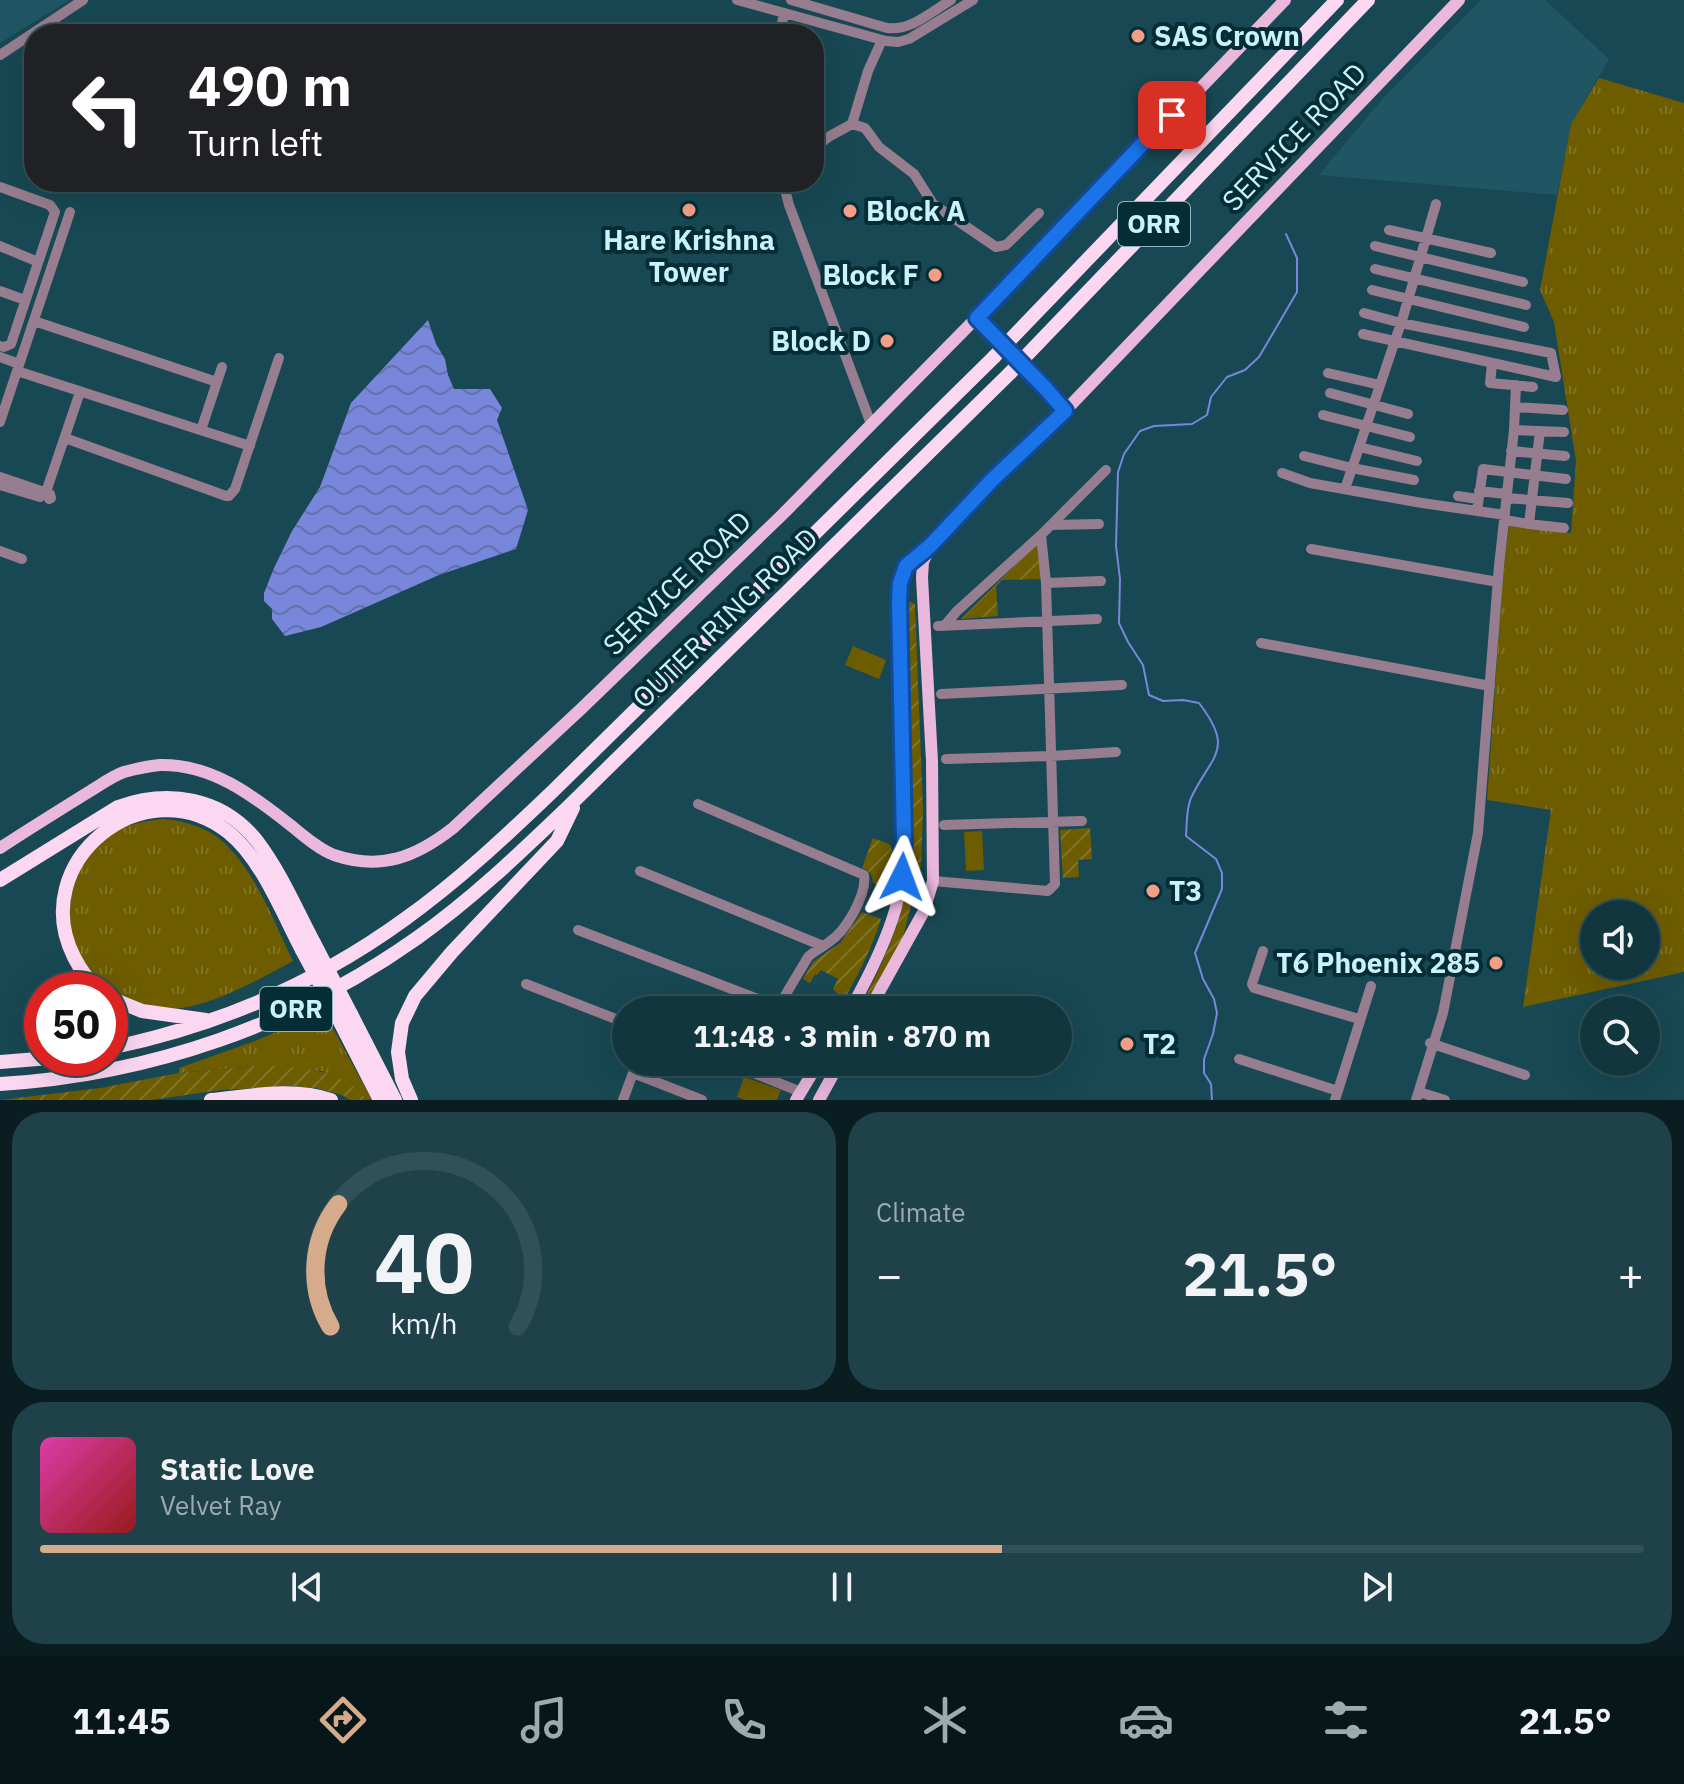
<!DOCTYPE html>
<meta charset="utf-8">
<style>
:root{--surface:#12363e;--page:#1f4149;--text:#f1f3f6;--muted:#9cabb0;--line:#315058;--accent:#d6ab8b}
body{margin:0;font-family:"IBM Plex Sans",sans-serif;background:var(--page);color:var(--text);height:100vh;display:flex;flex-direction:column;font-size:30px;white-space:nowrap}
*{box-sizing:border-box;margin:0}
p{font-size:26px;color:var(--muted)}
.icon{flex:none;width:44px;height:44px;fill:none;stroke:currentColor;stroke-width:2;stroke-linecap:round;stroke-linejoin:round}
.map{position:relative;height:1100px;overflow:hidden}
.side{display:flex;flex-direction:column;gap:12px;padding:12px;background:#0a1e22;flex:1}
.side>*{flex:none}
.guide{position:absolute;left:24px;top:24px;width:800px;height:168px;border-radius:32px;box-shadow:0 8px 32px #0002,0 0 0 2px var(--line);background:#202124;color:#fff;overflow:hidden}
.fabs{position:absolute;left:1580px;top:900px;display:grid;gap:16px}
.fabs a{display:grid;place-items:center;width:80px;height:80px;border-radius:50%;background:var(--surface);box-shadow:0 8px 32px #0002,0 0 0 2px var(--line);font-size:40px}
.speed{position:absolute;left:24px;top:972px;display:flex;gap:16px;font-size:40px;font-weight:700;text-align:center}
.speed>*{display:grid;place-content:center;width:104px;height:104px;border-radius:50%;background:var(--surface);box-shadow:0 8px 32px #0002,0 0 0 2px var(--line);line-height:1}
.speed .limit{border:12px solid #d22;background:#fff;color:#111}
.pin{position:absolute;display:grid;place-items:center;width:68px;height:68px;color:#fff;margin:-34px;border-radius:16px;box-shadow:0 4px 12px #0006}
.me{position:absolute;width:88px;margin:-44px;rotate:3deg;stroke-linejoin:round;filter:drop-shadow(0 0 6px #0008)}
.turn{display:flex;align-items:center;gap:28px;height:168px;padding:0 32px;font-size:36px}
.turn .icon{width:104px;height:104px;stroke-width:2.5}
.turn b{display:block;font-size:56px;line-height:68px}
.big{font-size:60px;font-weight:700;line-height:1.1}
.side .card{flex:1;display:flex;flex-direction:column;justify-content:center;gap:12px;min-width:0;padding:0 28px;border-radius:32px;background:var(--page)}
.side .dial{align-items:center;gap:0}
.dial svg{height:208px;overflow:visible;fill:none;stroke:var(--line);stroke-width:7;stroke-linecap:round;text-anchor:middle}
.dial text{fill:var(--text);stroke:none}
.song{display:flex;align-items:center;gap:24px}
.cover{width:96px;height:96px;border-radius:12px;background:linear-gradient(135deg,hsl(320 70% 55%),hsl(0 70% 35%))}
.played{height:8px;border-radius:4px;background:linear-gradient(90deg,var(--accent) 60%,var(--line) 60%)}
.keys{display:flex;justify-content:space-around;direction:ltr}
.heat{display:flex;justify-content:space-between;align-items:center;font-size:44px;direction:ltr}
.side .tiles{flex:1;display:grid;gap:12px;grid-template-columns:1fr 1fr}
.card:last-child{grid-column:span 2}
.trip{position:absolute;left:612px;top:996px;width:460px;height:80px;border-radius:40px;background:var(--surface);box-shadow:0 8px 32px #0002,0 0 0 2px var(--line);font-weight:700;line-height:80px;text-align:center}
.tabs{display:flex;height:128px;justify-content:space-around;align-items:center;background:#071619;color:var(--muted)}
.tabs .icon{width:56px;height:56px}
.tabs .active{color:var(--accent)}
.tabs b{font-size:36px;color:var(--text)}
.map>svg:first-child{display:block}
.built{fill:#205663}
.grass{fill:url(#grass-tufts);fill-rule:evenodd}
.park{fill:#6e5c01}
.garden{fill:url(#garden-furrows)}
.water{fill:url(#water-waves)}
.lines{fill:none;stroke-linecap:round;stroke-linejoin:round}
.stream{stroke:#7886db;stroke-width:2}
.minor{stroke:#967d8f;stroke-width:10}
.major{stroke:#eab7dd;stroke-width:12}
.highway{stroke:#fcd7f2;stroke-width:14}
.highway-bridge{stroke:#fcd7f2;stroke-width:14}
.route-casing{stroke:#114b97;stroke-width:20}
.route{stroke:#1a73e8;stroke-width:14}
.poi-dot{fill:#f49e87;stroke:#052d36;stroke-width:3}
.labels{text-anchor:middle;stroke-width:8;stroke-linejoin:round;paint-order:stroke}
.shield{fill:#052d36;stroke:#8eb7c1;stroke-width:2}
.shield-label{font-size:26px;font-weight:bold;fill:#c9f2fd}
.poi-label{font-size:28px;font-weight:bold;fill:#c9f2fd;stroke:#052d36;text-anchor:start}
.street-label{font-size:28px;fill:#c9f2fd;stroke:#052d36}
</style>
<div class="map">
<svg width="1684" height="1100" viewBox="0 0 1684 1100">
<defs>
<pattern id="grass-tufts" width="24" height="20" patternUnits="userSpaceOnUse" patternTransform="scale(2)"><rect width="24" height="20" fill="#6e5c01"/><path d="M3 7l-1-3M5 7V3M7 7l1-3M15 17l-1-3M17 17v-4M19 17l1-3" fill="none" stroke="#817427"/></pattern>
<pattern id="garden-furrows" width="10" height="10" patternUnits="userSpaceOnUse" patternTransform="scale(2)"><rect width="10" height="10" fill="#6e5c01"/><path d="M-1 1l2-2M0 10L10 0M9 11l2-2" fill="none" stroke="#817427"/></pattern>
<pattern id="water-waves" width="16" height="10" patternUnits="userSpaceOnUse" patternTransform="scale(2)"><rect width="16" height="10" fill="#7886db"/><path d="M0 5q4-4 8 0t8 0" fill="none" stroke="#6371a9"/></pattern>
</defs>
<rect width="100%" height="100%" fill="#184853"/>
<path class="built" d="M 0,0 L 69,0 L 0,43 Z
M 1481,0 L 1545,0 L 1609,59 L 1571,124 L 1557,195 L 1319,175 L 1385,96 Z"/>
<path class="grass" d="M 1599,78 L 1684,103 L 1684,972 L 1523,1007 L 1551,810 L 1487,800 L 1503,574 L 1509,525 L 1571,533 L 1576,461 L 1554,322 L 1540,290 L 1571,124 ZM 1594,914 L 1646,914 L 1646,966 L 1594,966 Z
M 164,819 C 184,821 207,827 222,841 C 255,870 274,922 293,961 C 260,979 212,1006 174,1009 C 130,1013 90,982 74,942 C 66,920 70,890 80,870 C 86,858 94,844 106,836 C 124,825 143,821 164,819 Z
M 324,1012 L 372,1100 L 367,1100 L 343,1081 L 322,1071 L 257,1066 L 179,1073 L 179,1068 L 255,1041 Z"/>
<path class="park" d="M 853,646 L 886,660 L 879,679 L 845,665 Z
M 982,831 L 984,870 L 966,871 L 964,832 Z
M 744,1077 L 781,1090 L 777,1100 L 746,1100 L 737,1097 Z"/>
<path class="garden" d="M 1038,543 L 1041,579 L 1002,580 L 996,586 L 998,616 L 961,619 Z
M 910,602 L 915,604 L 923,809 L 921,866 L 903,937 L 866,1010 L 863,1010 L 862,1003 C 890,950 909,905 911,844 L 902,607 L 905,603 Z
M 1090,828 L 1092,859 L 1078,860 L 1079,877 L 1063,878 L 1060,830 Z
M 873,838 L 891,845 L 893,857 L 888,888 L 873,883 C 872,874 870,871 862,868 Z
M 862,912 L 881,919 C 871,951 855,981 838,1010 L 822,1008 L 826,1001 L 831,1004 L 837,993 L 833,989 L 838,979 L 821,970 L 817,975 L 815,974 L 810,983 L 803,979 L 813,962 L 840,943 Z
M 257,1066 C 296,1066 340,1067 367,1100 L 350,1100 L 342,1095 L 316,1088 L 291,1086 L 221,1090 L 151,1100 L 0,1100 L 100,1088 L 179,1073 Z"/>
<path class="water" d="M 428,320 L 436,344 L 445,359 L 448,375 L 454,389 L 490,389 L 502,408 L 497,420 L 528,510 L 516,549 L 439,575 L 321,627 L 285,636 L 272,619 L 272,609 L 264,601 L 264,593 L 274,568 L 292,531 L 320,487 L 351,403 Z"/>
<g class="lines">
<path class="stream" d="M 1212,1100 L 1211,1084 L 1204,1073 L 1204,1059 L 1213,1034 L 1217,1013 L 1214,999 L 1203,979 L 1195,953 L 1222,889 L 1222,873 L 1216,859 L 1186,836 C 1187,824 1186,809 1191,798 C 1211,755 1236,751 1199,703 L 1183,700 L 1163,701 L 1149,695 L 1143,665 L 1128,642 L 1119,623 L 1120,579 L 1116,546 L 1118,472 L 1124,454 L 1140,431 L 1154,426 L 1192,424 L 1207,415 L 1211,397 L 1227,377 L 1245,370 L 1259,357 L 1297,292 L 1297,258 L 1286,234"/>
<path class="minor" d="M 737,0 L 886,41 L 898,42 L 909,39 L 973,0
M 791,0 L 887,28 C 911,31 931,12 951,0
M 780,34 L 784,13
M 0,55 L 83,0
M 852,124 L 865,128 L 879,147 L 914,174 L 933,204 L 996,247 L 1006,245 L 1039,213
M 814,148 L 830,136 L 852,124 L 868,71 L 882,40
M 783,182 L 789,205 L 871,424
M 0,187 L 50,205 L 55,212 L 11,344 L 4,347 L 0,346
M 1389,230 L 1491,253
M 0,246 L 38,262
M 1375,246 L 1523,282
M 1375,269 L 1526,305
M 1372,290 L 1524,327
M 0,291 L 25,300
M 34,321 L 217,382
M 1363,334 L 1556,377 L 1551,353 L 1401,323 L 1364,313
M 0,357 L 19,364
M 1492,364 L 1490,383 L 1533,387
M 17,371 L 250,446
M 1328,373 L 1380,385
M 1330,393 L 1408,414
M 1515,407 L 1563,410
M 1323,415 L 1410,437
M 0,422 L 70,212
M 201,430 L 222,367
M 1514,430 L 1564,432
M 65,438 L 226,496 L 229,496 L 235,489 L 279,358
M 1359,447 L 1417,461
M 1511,451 L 1565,456
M 1304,456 L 1352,468 L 1414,480
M 1282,473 L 1310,483 L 1422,503 L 1505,515
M 0,477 L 50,494 L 51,498 L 49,499
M 0,485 L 40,497
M 1345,489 L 1403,317 L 1436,204
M 1479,491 L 1506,494
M 46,492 L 80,392
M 1458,496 L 1478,499
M 1507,498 L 1568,503
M 1477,511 L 1483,469 L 1566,479
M 1505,520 L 1529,524 L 1540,431
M 1529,524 L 1564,528
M 1051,525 L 1099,524
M 1311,549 L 1498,582
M 0,551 L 22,559
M 1046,583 L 1101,581
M 945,625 L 957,611 L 1041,535 L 1106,470
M 938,626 L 1097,619
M 1261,643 L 1490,686
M 941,694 L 1122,685
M 946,759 L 1051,756 L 1116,752
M 698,804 L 864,875 C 867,895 846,931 829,942 C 822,948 815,950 808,957 L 777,1009
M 944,825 L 1082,821
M 640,871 L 823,946
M 933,881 L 1048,891 L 1055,884 L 1046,583 L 1041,535
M 578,930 L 768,1003 L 777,1010
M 1263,951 L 1252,984 L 1254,988 L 1359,1019
M 526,984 L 626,1023
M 1430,1043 L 1525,1075
M 1239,1059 L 1338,1091
M 726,1062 L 801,1092
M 765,1062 L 768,1071 L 775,1080
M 1419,1092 L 1445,1100
M 623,1100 L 633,1073 L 702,1100
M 1335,1100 L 1371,986
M 1416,1100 L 1443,1013 L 1478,833 L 1499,566 L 1514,430 L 1516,385"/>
<path class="major" d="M 977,318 L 1047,390 L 1065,411
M 0,848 C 29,829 58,811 87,793 C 99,786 112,776 124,772 C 135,769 149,766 160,765 C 211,764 251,794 289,824 C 303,835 318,849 334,855 C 381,871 416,857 453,828 L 581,709 L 783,514 L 998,296 L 1153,133 L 1192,97 L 1285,0
M 850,1010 C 868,978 886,943 896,907 C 902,884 903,861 904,838 L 899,601 L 900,583 L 906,566 L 930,546 L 992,480 L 1065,411 L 1459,0
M 869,1010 L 924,911 L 933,881 L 932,761 L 922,578 L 923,562 L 929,549
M 796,1100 L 819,1062
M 819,1100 L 840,1062"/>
<path class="highway" d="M 1009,341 L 1337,0
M 1025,357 L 1368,0
M 0,880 L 118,807 C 168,789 222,797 257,841 C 280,871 296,909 314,943
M 100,990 C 89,982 80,969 74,957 C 26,862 144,766 228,832 C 261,858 282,912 302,950
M 110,998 L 142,1011 L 206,1020
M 351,1014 L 395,1100
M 338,1018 L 380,1100
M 110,1048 C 216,1026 317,983 405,919 C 458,881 506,836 553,791 L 994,357
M 0,1062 L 50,1058
M 0,1084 C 150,1075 294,1025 417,938 C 472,899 520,853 568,807 L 1010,373
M 211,1100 C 250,1096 293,1087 331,1100
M 411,1100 L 402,1079 L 398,1052 L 402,1023 L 415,996 L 452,952 L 557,841 L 573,808"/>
<path class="highway-bridge" d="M 994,357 L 1009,341
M 1010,373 L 1025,357
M 314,943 L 351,1014
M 302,950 L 338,1018"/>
</g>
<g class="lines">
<defs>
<path id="route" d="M 902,877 L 904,838 L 899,601 L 900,583 L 906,566 L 930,546 L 992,480 L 1065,411 L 1047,390 L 977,318 L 1153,133 L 1172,115"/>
</defs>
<use href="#route" class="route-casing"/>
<use href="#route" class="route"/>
</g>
<g class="poi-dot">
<circle cx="1138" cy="36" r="8"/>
<circle cx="689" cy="210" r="8"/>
<circle cx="850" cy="211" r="8"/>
<circle cx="935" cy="275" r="8"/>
<circle cx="887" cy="341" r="8"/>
<circle cx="1153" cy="891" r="8"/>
<circle cx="1496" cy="963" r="8"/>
<circle cx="1127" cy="1044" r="8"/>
</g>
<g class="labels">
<g class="shield">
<rect x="1118" y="202" width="72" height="44" rx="6"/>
<rect x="260" y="987" width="72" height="44" rx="6"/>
</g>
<g class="shield-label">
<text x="1154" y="233">ORR</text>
<text x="296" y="1018">ORR</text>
</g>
<g class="poi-label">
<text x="1154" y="46">SAS Crown</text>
<text x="866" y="221">Block A</text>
<text x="689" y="250" text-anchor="middle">Hare Krishna<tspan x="689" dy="32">Tower</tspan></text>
<text x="919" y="285" text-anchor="end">Block F</text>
<text x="871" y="351" text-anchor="end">Block D</text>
<text x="1169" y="901">T3</text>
<text x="1480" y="973" text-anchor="end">T6 Phoenix 285</text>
<text x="1143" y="1054">T2</text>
</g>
<g class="street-label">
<text transform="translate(1294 137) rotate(-46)" y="10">SERVICE ROAD</text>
<text transform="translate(677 583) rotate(-44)" y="10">SERVICE ROAD</text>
<text transform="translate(725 618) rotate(-44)" y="10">OUTER RING ROAD</text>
</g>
</g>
</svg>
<div class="fabs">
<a><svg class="icon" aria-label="sound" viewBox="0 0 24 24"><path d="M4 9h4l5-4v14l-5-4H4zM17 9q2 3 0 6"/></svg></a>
<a><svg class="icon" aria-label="search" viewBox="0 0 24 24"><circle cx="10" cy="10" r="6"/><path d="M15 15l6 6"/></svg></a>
</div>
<div class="speed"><div class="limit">50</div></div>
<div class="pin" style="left:1172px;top:115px;background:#d93025"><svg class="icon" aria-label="arrive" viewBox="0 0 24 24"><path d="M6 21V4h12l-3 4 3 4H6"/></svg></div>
<svg class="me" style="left:902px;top:877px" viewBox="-20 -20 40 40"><path d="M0-17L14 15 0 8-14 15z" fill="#1a73e8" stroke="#fff" stroke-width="4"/></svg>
<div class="trip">11:48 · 3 min · 870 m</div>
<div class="guide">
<div class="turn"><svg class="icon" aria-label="left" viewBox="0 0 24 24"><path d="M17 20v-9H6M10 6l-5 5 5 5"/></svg><div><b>490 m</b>Turn left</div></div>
</div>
</div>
<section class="side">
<div class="tiles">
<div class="card dial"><svg viewBox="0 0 100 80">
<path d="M14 69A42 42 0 1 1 86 69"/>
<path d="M14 69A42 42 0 0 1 17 22" stroke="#d6ab8b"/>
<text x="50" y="56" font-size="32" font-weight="700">40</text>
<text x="50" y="72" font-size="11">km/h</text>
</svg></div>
<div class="card"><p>Climate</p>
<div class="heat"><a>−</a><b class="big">21.5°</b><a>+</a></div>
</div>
<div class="card">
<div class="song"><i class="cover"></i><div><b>Static Love</b><p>Velvet Ray</p></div></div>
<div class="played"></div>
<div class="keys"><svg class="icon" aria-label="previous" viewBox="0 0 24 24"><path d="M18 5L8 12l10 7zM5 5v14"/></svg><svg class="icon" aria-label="pause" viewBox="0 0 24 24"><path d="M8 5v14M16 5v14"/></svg><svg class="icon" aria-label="next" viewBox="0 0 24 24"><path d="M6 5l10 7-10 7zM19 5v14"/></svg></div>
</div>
</div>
</section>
<nav class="tabs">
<b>11:45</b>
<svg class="icon active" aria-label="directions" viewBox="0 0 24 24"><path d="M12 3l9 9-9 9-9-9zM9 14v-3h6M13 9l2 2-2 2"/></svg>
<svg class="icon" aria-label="music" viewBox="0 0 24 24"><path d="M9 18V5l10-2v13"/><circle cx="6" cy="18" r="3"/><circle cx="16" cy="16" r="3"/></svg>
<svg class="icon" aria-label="phone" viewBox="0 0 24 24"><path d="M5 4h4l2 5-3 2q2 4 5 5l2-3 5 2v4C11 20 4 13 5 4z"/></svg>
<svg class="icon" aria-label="climate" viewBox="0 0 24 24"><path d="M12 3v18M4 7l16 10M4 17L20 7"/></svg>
<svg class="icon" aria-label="car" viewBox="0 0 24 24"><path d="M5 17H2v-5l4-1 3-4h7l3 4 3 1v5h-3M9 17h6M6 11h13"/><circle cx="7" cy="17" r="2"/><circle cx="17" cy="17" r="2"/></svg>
<svg class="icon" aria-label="filters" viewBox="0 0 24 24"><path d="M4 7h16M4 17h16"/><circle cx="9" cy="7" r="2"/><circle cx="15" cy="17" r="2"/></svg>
<b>21.5°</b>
</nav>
